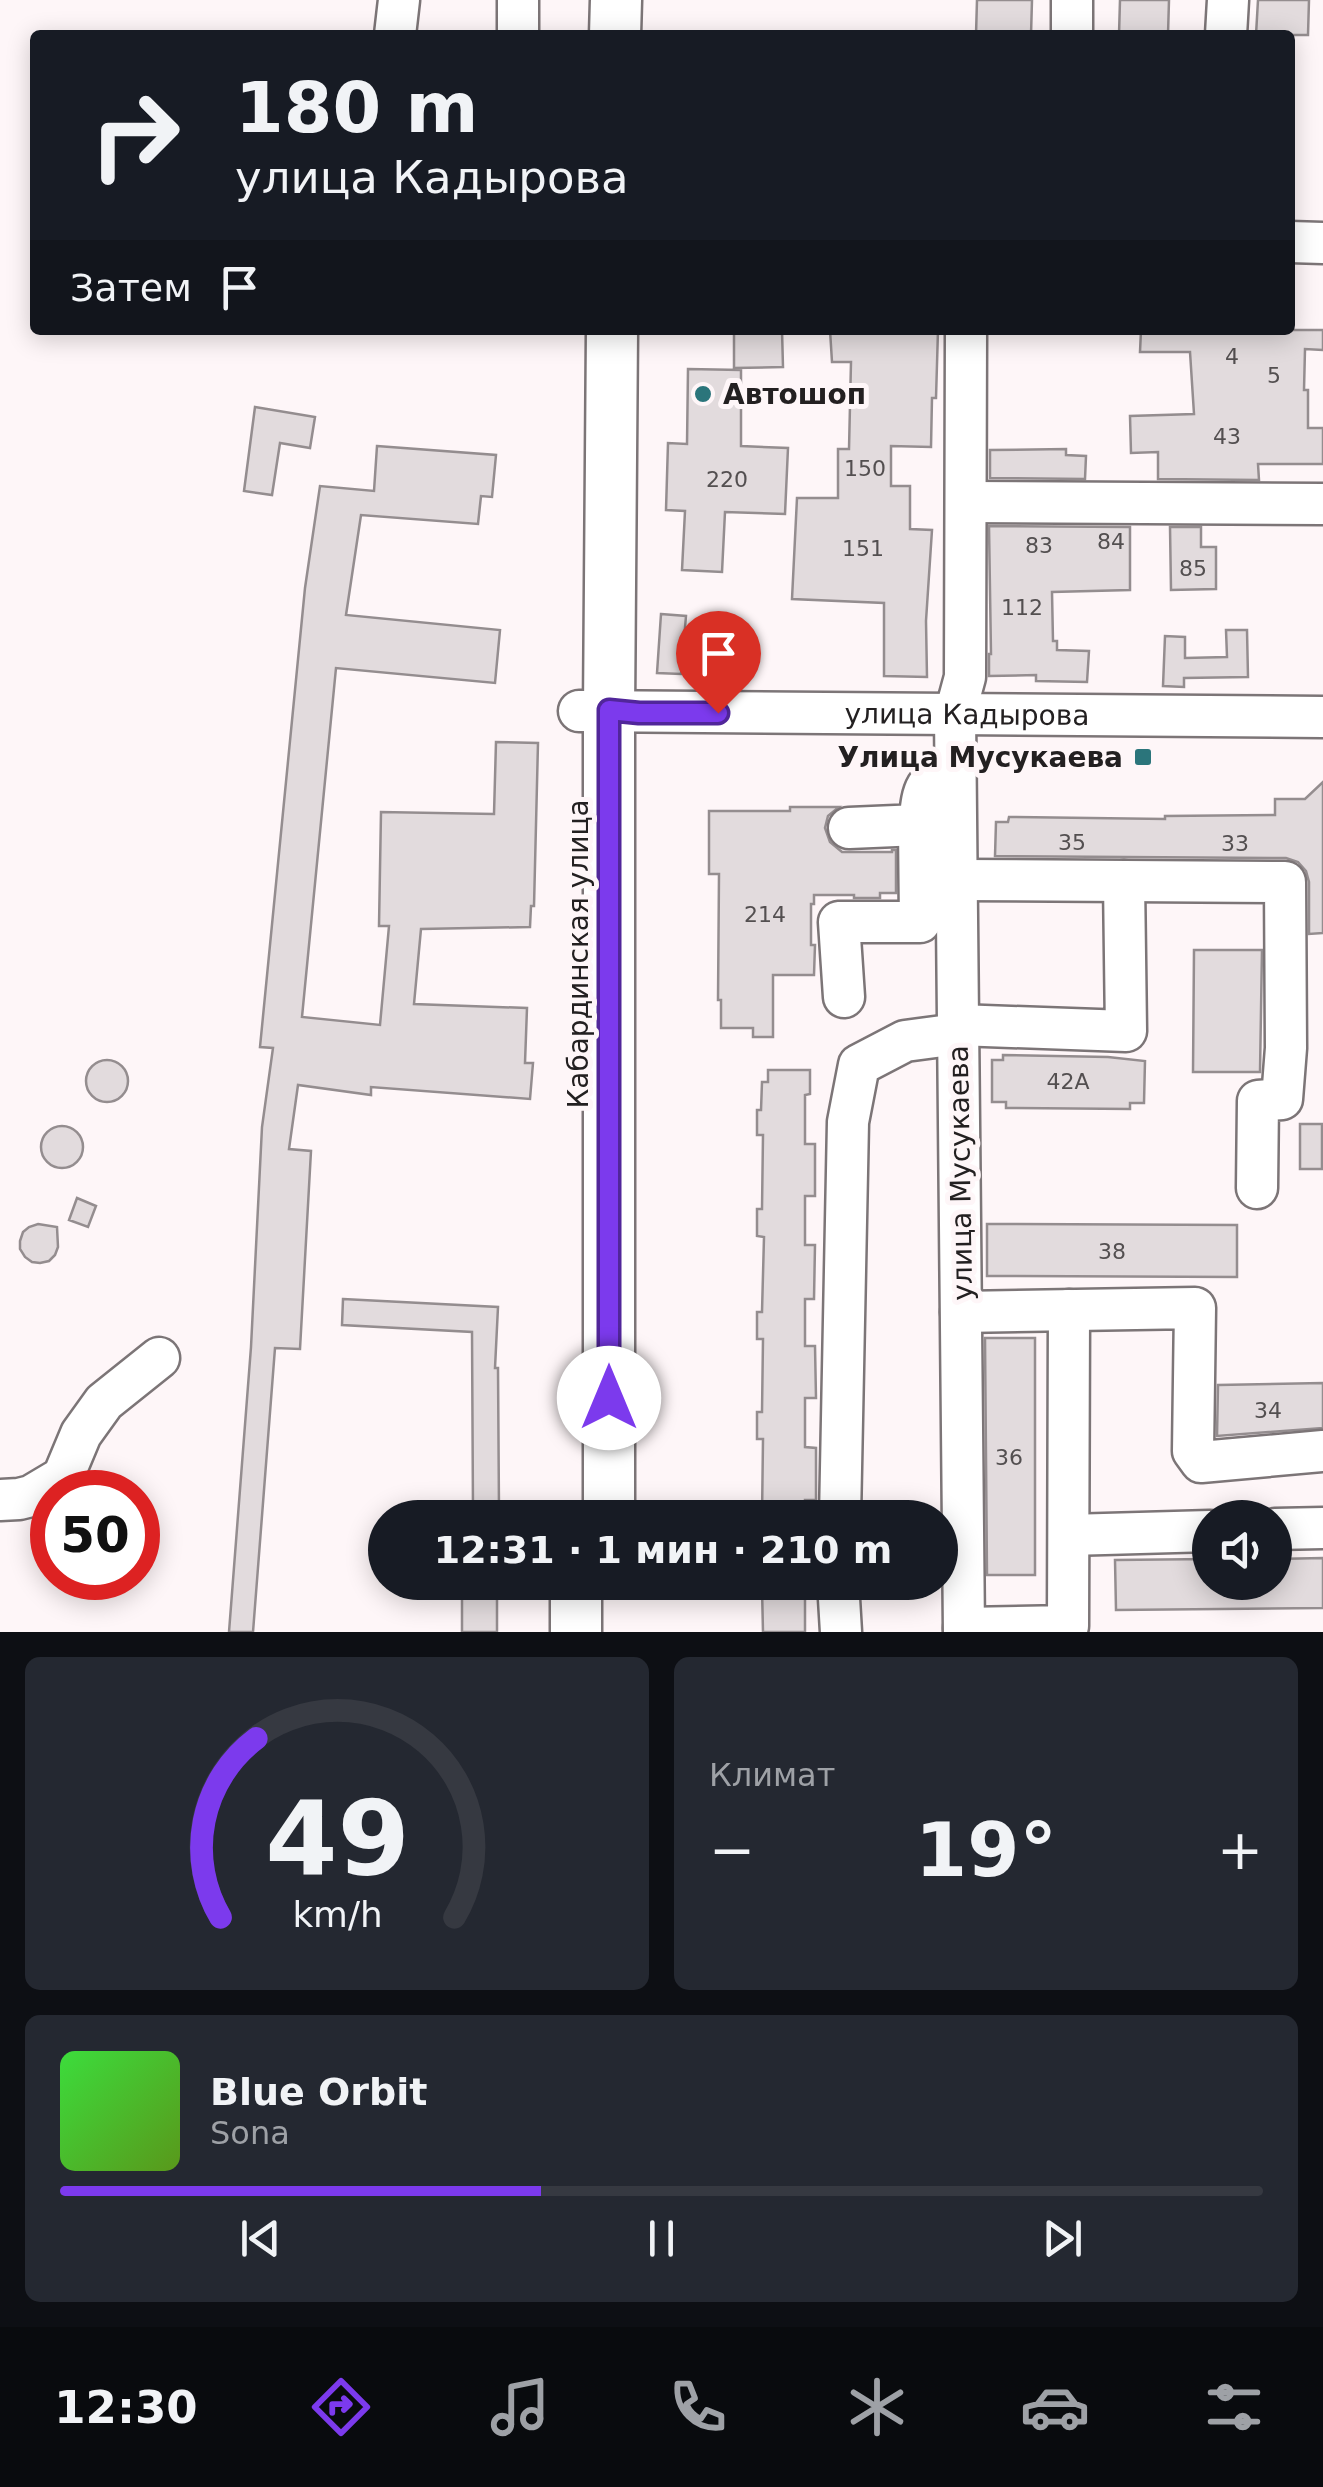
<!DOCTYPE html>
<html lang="ru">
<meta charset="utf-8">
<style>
:root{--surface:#171b24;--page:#242831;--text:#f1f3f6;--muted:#9ea1a6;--line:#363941;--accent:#7c3aed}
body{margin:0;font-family:"DejaVu Sans",sans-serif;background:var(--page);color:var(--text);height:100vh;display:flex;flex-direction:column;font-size:38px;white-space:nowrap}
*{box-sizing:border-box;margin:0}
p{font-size:32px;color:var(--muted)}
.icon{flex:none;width:55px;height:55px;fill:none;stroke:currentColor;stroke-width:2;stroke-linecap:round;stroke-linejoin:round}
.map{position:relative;height:1632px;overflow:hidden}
.details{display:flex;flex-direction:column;gap:25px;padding:25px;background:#0d0f14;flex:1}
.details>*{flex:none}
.guide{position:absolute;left:30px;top:30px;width:1265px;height:305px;border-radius:10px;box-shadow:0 5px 25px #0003;background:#171b24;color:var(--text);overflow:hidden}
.tools{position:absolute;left:1192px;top:1500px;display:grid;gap:20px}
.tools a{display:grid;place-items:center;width:100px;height:100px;border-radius:50%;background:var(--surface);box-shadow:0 5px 25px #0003;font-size:50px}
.speed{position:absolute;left:30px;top:1470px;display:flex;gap:20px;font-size:50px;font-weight:700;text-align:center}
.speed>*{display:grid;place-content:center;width:130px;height:130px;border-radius:50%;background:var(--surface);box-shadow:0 5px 25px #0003;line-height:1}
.speed .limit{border:15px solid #d22;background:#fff;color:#111}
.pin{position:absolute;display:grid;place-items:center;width:85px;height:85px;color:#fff;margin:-102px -42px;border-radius:50% 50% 50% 0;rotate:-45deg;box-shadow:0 0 10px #0007}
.pin .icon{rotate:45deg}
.me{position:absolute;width:110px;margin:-55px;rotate:0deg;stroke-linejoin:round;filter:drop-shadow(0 0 8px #0008)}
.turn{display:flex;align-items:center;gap:35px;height:210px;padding:0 40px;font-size:45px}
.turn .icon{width:130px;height:130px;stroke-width:2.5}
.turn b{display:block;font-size:70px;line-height:85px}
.then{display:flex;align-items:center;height:95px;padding:0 40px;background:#0003;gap:20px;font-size:38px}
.big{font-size:75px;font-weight:700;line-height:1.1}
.details .widget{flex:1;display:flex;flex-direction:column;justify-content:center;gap:15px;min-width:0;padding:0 35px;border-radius:15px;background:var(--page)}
.details .dial{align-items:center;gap:0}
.dial svg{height:260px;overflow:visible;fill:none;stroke:var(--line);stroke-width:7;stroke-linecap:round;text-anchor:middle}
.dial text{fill:var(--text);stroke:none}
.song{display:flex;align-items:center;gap:30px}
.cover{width:120px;height:120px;border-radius:15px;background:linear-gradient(135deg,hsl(120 70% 55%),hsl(90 70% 35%))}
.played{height:10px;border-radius:5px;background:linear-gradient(90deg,var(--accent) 40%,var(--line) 40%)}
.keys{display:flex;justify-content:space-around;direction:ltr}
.heat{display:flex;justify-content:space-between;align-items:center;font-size:55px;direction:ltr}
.details .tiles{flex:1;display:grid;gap:25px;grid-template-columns:1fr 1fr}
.widget:last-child{grid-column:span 2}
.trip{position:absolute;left:368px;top:1500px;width:590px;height:100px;border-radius:50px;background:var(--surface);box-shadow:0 5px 25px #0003;font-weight:700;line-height:100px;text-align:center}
.menu{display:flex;height:160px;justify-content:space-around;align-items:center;background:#090b0e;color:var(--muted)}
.menu .icon{width:70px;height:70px}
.menu .active{color:var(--accent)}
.menu b{font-size:45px;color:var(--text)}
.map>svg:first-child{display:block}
.building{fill:#e2dbdd;stroke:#948d8f;stroke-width:2.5}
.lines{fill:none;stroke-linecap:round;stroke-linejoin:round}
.minor-casing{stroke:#7c7577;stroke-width:45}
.major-casing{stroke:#7c7577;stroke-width:55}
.minor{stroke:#fff;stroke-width:40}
.major{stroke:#fff;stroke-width:50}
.route-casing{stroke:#51269a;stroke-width:25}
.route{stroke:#7c3aed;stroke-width:18}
.poi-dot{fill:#2b757b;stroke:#fef6f8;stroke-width:4}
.labels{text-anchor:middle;stroke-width:10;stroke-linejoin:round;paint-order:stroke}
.number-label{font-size:22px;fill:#534f50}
.poi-label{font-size:28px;font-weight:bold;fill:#232021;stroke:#fef6f8;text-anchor:start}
.street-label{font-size:28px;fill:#232021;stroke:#fef6f8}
</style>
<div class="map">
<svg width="1323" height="1632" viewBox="0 0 1323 1632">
<rect width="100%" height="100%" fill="#fef6f8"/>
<path class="building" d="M 977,0 L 1032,0 L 1031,35 L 976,35 Z
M 1120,0 L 1169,0 L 1168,35 L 1119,35 Z
M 1258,0 L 1309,0 L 1308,35 L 1256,35 Z
M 734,330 L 782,330 L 783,367 L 734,368 Z
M 830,330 L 938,330 L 936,398 L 932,398 L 931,447 L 891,446 L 891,486 L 910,486 L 910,529 L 932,530 L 926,621 L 927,677 L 884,676 L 884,603 L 792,599 L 797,498 L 838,498 L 838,449 L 849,449 L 851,362 L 832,362 Z
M 1141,330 L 1323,330 L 1323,350 L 1305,349 L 1304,390 L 1308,390 L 1308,428 L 1323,428 L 1323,464 L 1258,464 L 1259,480 L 1158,479 L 1158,452 L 1131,453 L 1130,416 L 1194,414 L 1190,352 L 1140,352 Z
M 688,369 L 741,370 L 741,446 L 788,448 L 785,514 L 725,512 L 722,572 L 682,570 L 685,511 L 666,510 L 668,443 L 687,444 Z
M 255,407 L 315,417 L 310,448 L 280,443 L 272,495 L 244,491 Z
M 377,446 L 496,455 L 492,497 L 481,496 L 478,524 L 361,515 L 346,615 L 500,630 L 495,683 L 336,668 L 302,1017 L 380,1025 L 389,926 L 379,926 L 381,812 L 494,814 L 496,742 L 538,743 L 534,906 L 531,906 L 530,927 L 421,929 L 414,1004 L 527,1008 L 525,1063 L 533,1063 L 530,1099 L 371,1087 L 371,1095 L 298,1085 L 289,1149 L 311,1151 L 300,1349 L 275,1348 L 253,1632 L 229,1632 L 251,1347 L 262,1127 L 273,1048 L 260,1047 L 305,588 L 320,486 L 374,491 Z
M 1066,449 L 1066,455 L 1086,456 L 1085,479 L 990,478 L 990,450 Z
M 989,526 L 1130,527 L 1130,590 L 1052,592 L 1053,641 L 1057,641 L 1057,650 L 1089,651 L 1087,682 L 1036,681 L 1036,675 L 989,676 L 989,654 L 991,654 Z
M 1170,527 L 1201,527 L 1201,547 L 1216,547 L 1216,589 L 1171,590 Z
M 661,614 L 686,616 L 681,674 L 657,673 Z
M 1226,630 L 1247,630 L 1248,677 L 1184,678 L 1184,687 L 1163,686 L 1165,636 L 1185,637 L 1185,658 L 1227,657 Z
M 1323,782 L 1323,933 L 1309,934 L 1309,882 L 1306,871 L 1298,862 L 1286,858 L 995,856 L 996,822 L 1008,822 L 1009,817 L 1165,819 L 1165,816 L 1275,815 L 1275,799 L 1305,799 Z
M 790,807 L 839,807 L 828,816 L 825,828 L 830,842 L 842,852 L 892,852 L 892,850 L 896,850 L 896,893 L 880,893 L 880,898 L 854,898 L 854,895 L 814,895 L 814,904 L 811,904 L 811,945 L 815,945 L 814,975 L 773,975 L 773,1037 L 753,1037 L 753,1028 L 721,1028 L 721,1000 L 718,1000 L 719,874 L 709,874 L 709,811 L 790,811 Z
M 1194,950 L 1262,950 L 1260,1072 L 1193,1072 Z
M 1003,1055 L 1108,1057 L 1145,1061 L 1144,1103 L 1130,1103 L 1130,1109 L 1006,1108 L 1006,1102 L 992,1102 L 992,1060 L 1003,1060 Z
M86 1081a21 21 0 1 1 42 0a21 21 0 1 1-42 0Z
M 768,1070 L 810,1070 L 810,1094 L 805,1095 L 805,1144 L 815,1144 L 815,1196 L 805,1196 L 805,1245 L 815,1245 L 814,1299 L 805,1299 L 805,1346 L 815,1346 L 816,1398 L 805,1398 L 805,1447 L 816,1448 L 816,1500 L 805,1500 L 805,1518 L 762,1518 L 763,1439 L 757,1439 L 757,1412 L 762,1412 L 763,1339 L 757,1339 L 757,1312 L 762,1312 L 764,1237 L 757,1236 L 757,1209 L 762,1209 L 763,1135 L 757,1135 L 757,1110 L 761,1110 L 762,1082 L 768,1082 Z
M 1300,1124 L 1322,1124 L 1322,1169 L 1300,1169 Z
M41 1147a21 21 0 1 1 42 0a21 21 0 1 1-42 0Z
M 77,1198 L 96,1206 L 88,1227 L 69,1220 Z
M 38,1224 L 57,1227 L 58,1247 L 55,1255 L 49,1261 L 40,1263 L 32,1262 L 25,1257 L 20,1249 L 20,1241 L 23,1232 L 29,1227 Z
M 987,1224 L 1237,1225 L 1237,1277 L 987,1276 Z
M 343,1299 L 498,1307 L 495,1368 L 498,1368 L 499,1511 L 473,1511 L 472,1332 L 342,1325 Z
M 985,1338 L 1035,1338 L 1035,1575 L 987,1575 Z
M 1323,1383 L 1323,1428 L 1217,1436 L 1218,1385 Z
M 1323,1558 L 1323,1608 L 1116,1610 L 1115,1560 L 1210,1559 L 1210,1582 L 1275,1582 L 1275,1559 Z
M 462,1582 L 497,1582 L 497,1632 L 462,1632 Z
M 768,1582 L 805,1582 L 805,1632 L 763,1632 L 762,1588 L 768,1588 Z"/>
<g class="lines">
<defs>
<g id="minor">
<path d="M 518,0 L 518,35"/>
<path d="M 395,35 L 399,0"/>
<path d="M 1072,35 L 1072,0"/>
<path d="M 1226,35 L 1228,0"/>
<path d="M 1290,242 L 1323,243"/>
<path d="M 967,502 L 1323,504"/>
<path id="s1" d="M 579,711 L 1323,717"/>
<path d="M 849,828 L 919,825 C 923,789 922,782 956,765"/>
<path d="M 957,880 L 1285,882 L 1286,1048 L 1282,1099 L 1258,1101 L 1257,1188"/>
<path d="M 844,997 L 839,922 L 920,922 L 919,825"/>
<path d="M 958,1025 L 1126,1031 L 1124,881"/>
<path d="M 961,1312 L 1195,1308 L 1193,1451 L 1201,1462 L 1323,1451"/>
<path d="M 0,1500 L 19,1499 L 31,1496 L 63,1477 L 81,1434 L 104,1402 L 159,1358"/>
<path d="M 840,1518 L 848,1122 L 859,1065 L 905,1041 L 958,1034"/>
<path d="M 1275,1529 L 1323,1528"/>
<path d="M 1069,1535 L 1210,1531"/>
<path d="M 838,1582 L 841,1632"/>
<path d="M 964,1628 L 1068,1626 L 1069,1310"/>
<path d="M 964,1632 L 955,714 L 965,677 L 966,330"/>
</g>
<path id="major" d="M 615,35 L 616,0
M 609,1518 L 609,710 L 612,330
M 576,1632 L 576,1582"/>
</defs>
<use href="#minor" class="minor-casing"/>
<use href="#major" class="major-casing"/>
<use href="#minor" class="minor"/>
<use href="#major" class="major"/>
</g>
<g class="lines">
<defs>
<path id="route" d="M 609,1398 L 609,710 L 639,713 L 718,713"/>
</defs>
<use href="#route" class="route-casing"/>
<use href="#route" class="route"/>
</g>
<g class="poi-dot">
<circle cx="703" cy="394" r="10"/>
<rect x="1133" y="747" width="20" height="20" rx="5"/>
</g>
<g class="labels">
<g class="number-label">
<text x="1232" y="364">4</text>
<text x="1274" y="383">5</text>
<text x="1227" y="444">43</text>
<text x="865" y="476">150</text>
<text x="727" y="487">220</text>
<text x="1111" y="549">84</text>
<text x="1039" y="553">83</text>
<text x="863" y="556">151</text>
<text x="1193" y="576">85</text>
<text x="1022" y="615">112</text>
<text x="1072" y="850">35</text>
<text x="1235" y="851">33</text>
<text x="765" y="922">214</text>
<text x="1068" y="1089">42А</text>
<text x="1112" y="1259">38</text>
<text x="1268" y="1418">34</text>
<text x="1009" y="1465">36</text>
</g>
<g class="poi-label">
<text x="723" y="404">Автошоп</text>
<text x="1123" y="767" text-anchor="end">Улица Мусукаева</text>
</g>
<g class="street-label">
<text dy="10" stroke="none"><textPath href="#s1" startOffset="388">улица Кадырова</textPath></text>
<text transform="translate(578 954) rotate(-90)" y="10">Кабардинская улица</text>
<text transform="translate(960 1173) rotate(-91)" y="10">улица Мусукаева</text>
</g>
</g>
</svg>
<div class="tools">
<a><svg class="icon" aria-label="sound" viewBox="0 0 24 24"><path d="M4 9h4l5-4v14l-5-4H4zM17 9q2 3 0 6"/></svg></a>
</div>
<div class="speed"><div class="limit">50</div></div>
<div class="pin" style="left:718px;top:713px;background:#d93025"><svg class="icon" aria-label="arrive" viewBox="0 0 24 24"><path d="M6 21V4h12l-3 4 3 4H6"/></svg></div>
<svg class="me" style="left:609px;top:1398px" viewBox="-20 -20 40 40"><circle r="19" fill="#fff"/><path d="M0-13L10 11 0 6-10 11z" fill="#7c3aed"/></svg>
<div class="trip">12:31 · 1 мин · 210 m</div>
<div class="guide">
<div class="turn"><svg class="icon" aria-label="right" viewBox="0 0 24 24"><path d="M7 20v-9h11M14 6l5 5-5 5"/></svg><div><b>180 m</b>улица Кадырова</div></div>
<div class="then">Затем<svg class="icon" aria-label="arrive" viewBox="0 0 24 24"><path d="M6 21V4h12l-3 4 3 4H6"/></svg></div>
</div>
</div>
<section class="details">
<div class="tiles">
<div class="widget dial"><svg viewBox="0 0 100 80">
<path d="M14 69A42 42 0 1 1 86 69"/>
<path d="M14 69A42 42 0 0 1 25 14" stroke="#7c3aed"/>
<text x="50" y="56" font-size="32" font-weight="700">49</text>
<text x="50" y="72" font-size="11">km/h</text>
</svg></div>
<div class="widget"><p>Климат</p>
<div class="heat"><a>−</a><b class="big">19°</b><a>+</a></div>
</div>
<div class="widget">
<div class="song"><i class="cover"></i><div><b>Blue Orbit</b><p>Sona</p></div></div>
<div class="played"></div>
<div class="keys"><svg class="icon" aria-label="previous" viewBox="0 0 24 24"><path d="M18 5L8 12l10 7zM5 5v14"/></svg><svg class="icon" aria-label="pause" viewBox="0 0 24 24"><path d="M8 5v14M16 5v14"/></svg><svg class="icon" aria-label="next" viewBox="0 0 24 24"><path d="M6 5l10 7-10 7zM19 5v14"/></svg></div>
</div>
</div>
</section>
<nav class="menu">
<b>12:30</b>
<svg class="icon active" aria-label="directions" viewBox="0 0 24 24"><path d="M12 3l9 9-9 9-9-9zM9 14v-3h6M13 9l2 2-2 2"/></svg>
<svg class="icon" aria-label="music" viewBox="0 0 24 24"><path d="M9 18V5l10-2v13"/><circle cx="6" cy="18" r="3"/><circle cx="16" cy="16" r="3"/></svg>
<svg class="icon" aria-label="phone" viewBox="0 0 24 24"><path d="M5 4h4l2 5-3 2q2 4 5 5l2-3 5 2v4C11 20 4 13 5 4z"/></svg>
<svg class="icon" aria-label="climate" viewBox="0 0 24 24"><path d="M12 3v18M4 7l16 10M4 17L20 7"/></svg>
<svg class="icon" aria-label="car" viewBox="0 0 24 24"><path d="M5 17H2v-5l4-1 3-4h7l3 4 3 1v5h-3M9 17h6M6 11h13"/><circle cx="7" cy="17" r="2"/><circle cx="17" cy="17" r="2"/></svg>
<svg class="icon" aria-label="filters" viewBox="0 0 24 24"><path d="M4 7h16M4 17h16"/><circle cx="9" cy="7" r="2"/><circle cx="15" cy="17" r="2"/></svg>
</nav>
